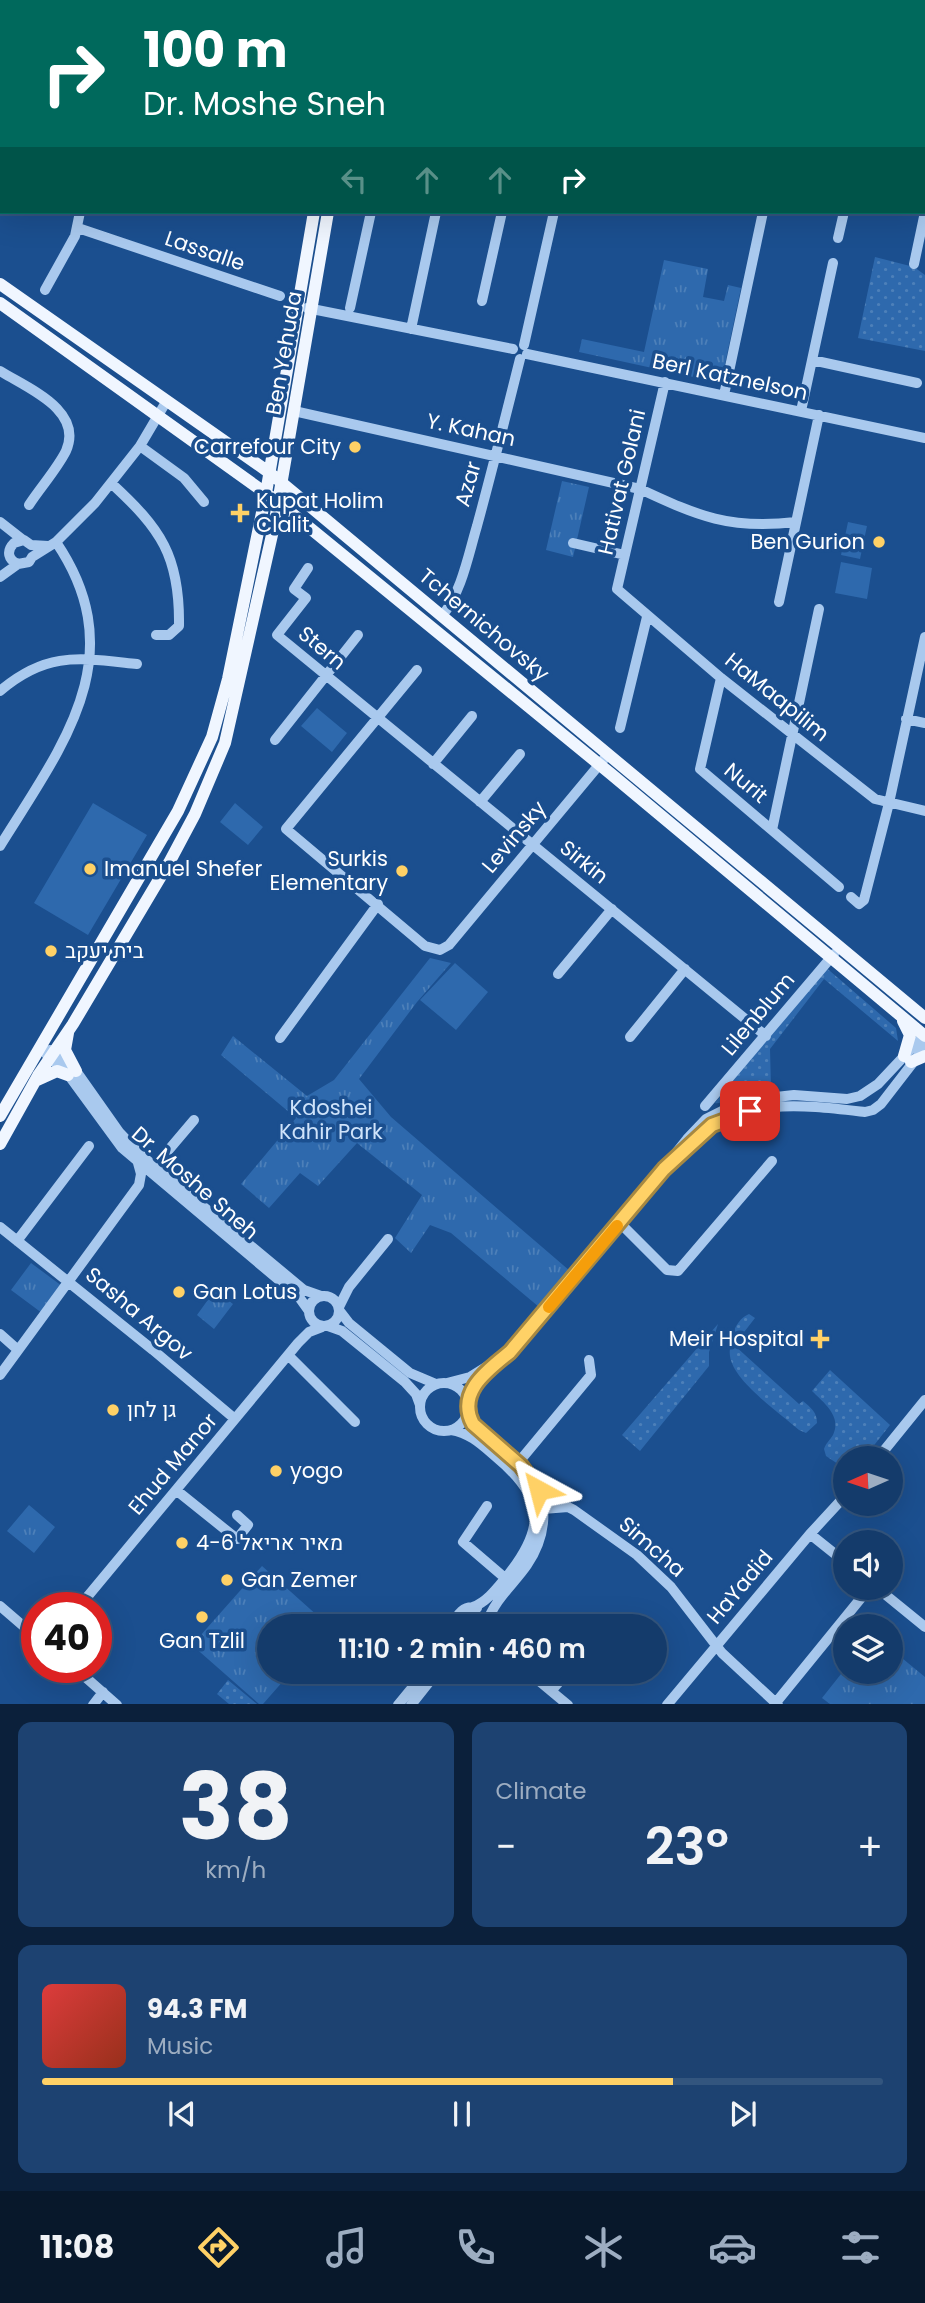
<!DOCTYPE html>
<meta charset="utf-8">
<style>
:root{--surface:#143b6b;--page:#1d4271;--text:#f1f3f6;--muted:#9dadc1;--line:#33557e;--accent:#ffd166}
body{margin:0;font-family:Poppins,Heebo,sans-serif;background:var(--page);color:var(--text);height:100vh;display:flex;flex-direction:column;font-size:26px;white-space:nowrap}
*{box-sizing:border-box;margin:0}
p{font-size:23px;color:var(--muted)}
.icon{flex:none;width:38px;height:38px;fill:none;stroke:currentColor;stroke-width:2;stroke-linecap:round;stroke-linejoin:round}
.map{position:relative;height:1704px;overflow:hidden}
.side{display:flex;flex-direction:column;gap:18px;padding:18px;background:#0b203b;flex:1}
.side>*{flex:none}
.guide{position:absolute;left:0px;top:0px;width:926px;height:214px;box-shadow:0 7px 28px #0002,0 0 0 2px var(--line);background:#00695c;color:#fff;overflow:hidden}
.needle{width:46px;rotate:267deg}
.tools{position:absolute;left:833px;top:1446px;display:grid;gap:14px}
.tools a{display:grid;place-items:center;width:70px;height:70px;border-radius:50%;background:var(--surface);box-shadow:0 7px 28px #0002,0 0 0 2px var(--line);font-size:35px}
.speed{position:absolute;left:21px;top:1592px;display:flex;gap:14px;font-size:35px;font-weight:700;text-align:center}
.speed>*{display:grid;place-content:center;width:91px;height:91px;border-radius:50%;background:var(--surface);box-shadow:0 7px 28px #0002,0 0 0 2px var(--line);line-height:1}
.speed .limit{border:10px solid #d22;background:#fff;color:#111}
.pin{position:absolute;display:grid;place-items:center;width:60px;height:60px;color:#fff;margin:-30px;border-radius:14px;box-shadow:0 4px 10px #0006}
.me{position:absolute;width:77px;margin:-38px;rotate:322deg;stroke-linejoin:round;filter:drop-shadow(0 0 5px #0008)}
.turn{display:flex;align-items:center;gap:24px;height:147px;padding:0 28px;font-size:32px}
.turn .icon{width:91px;height:91px;stroke-width:2.5}
.turn b{display:block;font-size:49px;line-height:60px}
.lanes{display:flex;align-items:center;height:66px;padding:0 28px;background:#0003;justify-content:center;gap:35px;direction:ltr}
.lanes .off{opacity:.35}
.big{font-size:52px;font-weight:600;line-height:1.1}
.side .card{flex:1;display:flex;flex-direction:column;justify-content:center;gap:10px;min-width:0;padding:0 24px;border-radius:14px;background:var(--page)}
.side .dial{align-items:center;gap:0}
.dial b{font-size:91px;line-height:1}
.song{display:flex;align-items:center;gap:21px}
.cover{width:84px;height:84px;border-radius:10px;background:linear-gradient(135deg,hsl(0 70% 55%),hsl(10 70% 35%))}
.played{height:7px;border-radius:4px;background:linear-gradient(90deg,var(--accent) 75%,var(--line) 75%)}
.keys{display:flex;justify-content:space-around;direction:ltr}
.heat{display:flex;justify-content:space-between;align-items:center;font-size:38px;direction:ltr}
.side .tiles{flex:1;display:grid;gap:18px;grid-template-columns:1fr 1fr}
.card:last-child{grid-column:span 2}
.trip{position:absolute;left:257px;top:1614px;width:410px;height:70px;border-radius:35px;background:var(--surface);box-shadow:0 7px 28px #0002,0 0 0 2px var(--line);font-weight:600;line-height:70px;text-align:center}
.menu{display:flex;height:112px;justify-content:space-around;align-items:center;background:#08182b;color:var(--muted)}
.menu .icon{width:49px;height:49px}
.menu .on{color:var(--accent)}
.menu b{font-size:32px;color:var(--text)}
.map>svg:first-child{display:block}
.grass{fill:url(#grass-dots)}
.park{fill:url(#park-tufts)}
.garden{fill:#2e69ad}
.lines{fill:none;stroke-linecap:round;stroke-linejoin:round}
.minor{stroke:#a9c9ee;stroke-width:10}
.major{stroke:#f0f6ff;stroke-width:12}
.route-casing{stroke:#a68842;stroke-width:18}
.route{stroke:#ffd166;stroke-width:12}
.slow{stroke:#f59e0b;stroke-width:12}
.poi-dot{fill:#ffd166;stroke:#1b4f8f;stroke-width:2.5}
.labels{text-anchor:middle;stroke-width:7;stroke-linejoin:round;paint-order:stroke}
.street-label{font-size:21px;fill:#fff;stroke:#1b4f8f}
.poi-label{font-size:21px;fill:#fff;stroke:#1b4f8f;text-anchor:start}
.park-label{font-size:21px;fill:#cfe3fa;stroke:#1b4f8f}
</style>
<div class="map">
<svg width="925" height="1705" viewBox="0 0 925 1705">
<defs>
<pattern id="grass-dots" width="8" height="8" patternUnits="userSpaceOnUse" patternTransform="scale(1.75)"><rect width="8" height="8" fill="#2e69ad"/><path d="M2 2h.1M6 6h.1" fill="none" stroke="#4d80b9" stroke-width="1.8" stroke-linecap="round"/></pattern>
<pattern id="park-tufts" width="24" height="20" patternUnits="userSpaceOnUse" patternTransform="scale(1.75)"><rect width="24" height="20" fill="#2e69ad"/><path d="M3 7l-1-3M5 7V3M7 7l1-3M15 17l-1-3M17 17v-4M19 17l1-3" fill="none" stroke="#4d80b9"/></pattern>
</defs>
<rect width="100%" height="100%" fill="#1b4f8f"/>
<path class="grass" d="M 875,257 L 914,267 L 925,275 L 925,351 L 858,338 Z
M 823,965 L 896,1028 L 898,1041 L 824,979 L 770,1049 L 771,1088 C 755,1089 725,1105 715,1103 Z
M 749,1314 L 755,1318 L 734,1345 L 799,1404 L 803,1401 C 811,1408 817,1412 817,1423 L 806,1433 L 799,1430 C 780,1413 733,1381 730,1356 C 729,1349 731,1341 733,1334 C 735,1326 741,1317 749,1314 Z
M 718,1324 L 709,1352 L 709,1366 L 640,1451 L 622,1435 Z
M 830,1370 L 890,1425 L 864,1458 L 845,1458 L 845,1463 L 838,1464 L 826,1456 L 824,1449 C 826,1443 830,1440 833,1435 C 842,1416 824,1403 812,1391 Z
M 228,1680 L 257,1704 L 229,1704 L 217,1694 Z"/>
<path class="park" d="M 664,260 L 708,269 L 703,297 L 724,301 L 728,285 L 741,288 L 721,383 L 579,352 L 582,339 L 644,352 Z
M 562,481 L 589,487 L 573,557 L 546,550 Z
M 430,958 L 451,963 L 417,1002 L 359,1079 L 391,1117 L 570,1271 L 539,1307 L 451,1233 L 430,1225 L 411,1253 L 395,1238 L 422,1195 L 357,1143 L 318,1186 L 300,1173 L 269,1208 L 241,1184 L 296,1118 L 221,1055 L 233,1036 L 307,1096 L 334,1080 Z
M 31,1263 L 62,1286 L 42,1313 L 11,1290 Z
M 215,1290 L 233,1304 L 214,1329 L 197,1315 Z
M 29,1505 L 55,1527 L 34,1553 L 7,1531 Z
M 262,1566 L 329,1626 L 270,1626 L 270,1671 L 292,1671 L 263,1704 L 259,1704 L 192,1645 Z
M 891,1649 L 925,1677 L 925,1704 L 830,1704 L 822,1698 L 845,1669 L 845,1671 L 891,1671 Z"/>
<path class="garden" d="M 848,522 L 867,526 L 860,559 L 841,555 Z
M 841,562 L 872,568 L 867,599 L 835,593 Z
M 317,708 L 347,733 L 332,752 L 301,726 Z
M 93,803 L 147,835 L 88,935 L 34,903 Z
M 235,803 L 263,827 L 248,845 L 220,822 Z
M 455,963 L 488,992 L 456,1030 L 420,1000 Z
M251 1636a9 9 0 1 1 18 0a9 9 0 1 1-18 0Z"/>
<g class="lines">
<path class="minor" d="M 92,0 L 102,2
M 724,0 L 732,2
M 885,0 L 894,2
M 116,2 L 116,0
M 599,2 L 600,0
M 796,2 L 797,0
M 829,2 L 830,0
M 901,2 L 902,0
M 924,50 L 925,50
M 924,127 L 925,127
M 0,130 L 2,130
M 78,228 L 280,296
M 838,238 L 844,212
M 914,264 L 925,212
M 45,290 L 75,236 L 80,212
M 482,301 L 502,212
M 307,308 L 513,349
M 350,308 L 371,212
M 411,329 L 436,212
M 524,345 L 554,212
M 527,354 L 925,438
M 812,360 L 917,383
M 0,371 C 27,388 84,410 66,451 C 57,469 40,488 29,505
M 665,382 L 617,589 L 721,678 L 875,799 L 925,811
M 724,395 L 763,212
M 294,411 L 640,489 C 698,516 730,530 796,522
M 801,411 L 833,263
M 140,446 L 184,478 L 204,502
M 111,483 C 161,529 180,556 179,626 L 169,635 L 156,635
M 0,522 L 23,540
M 573,543 L 625,555
M 18,564 C 8,560 6,551 14,543 L 24,540 L 31,545 L 48,546
M 308,568 L 294,589 L 306,598 L 277,635 L 766,1036
M 0,577 L 18,564 L 29,562 L 32,557 L 56,542 L 95,503 L 140,446 L 166,402
M 779,602 L 819,415
M 442,616 C 462,591 468,556 477,526 C 492,471 506,415 520,359
M 417,670 L 286,829 L 425,946 L 440,950 L 449,945 L 604,759
M 721,678 L 700,769 L 839,887
M 0,691 C 47,651 79,658 137,664
M 906,719 L 925,723
M 620,728 L 647,617
M 275,740 L 358,635
M 433,764 L 472,716
M 480,802 L 520,754
M 772,830 L 819,609
M 0,846 C 62,746 134,657 56,542
M 851,897 L 859,904 L 864,900 L 889,803 L 925,637
M 558,974 L 612,909
M 630,1037 L 685,969
M 280,1038 L 378,904
M 50,1050 L 76,1071 L 119,1132 L 141,1155 L 304,1290 L 321,1296
M 46,1054 L 70,1077 L 122,1148 L 299,1297 L 309,1311
M 705,1106 L 834,954
M 692,1141 C 740,1096 805,1105 865,1112 L 873,1110 L 881,1104 L 925,1047
M 155,1166 L 194,1120
M 620,1223 L 667,1270 L 678,1271 L 772,1161
M 0,1227 L 153,1350 L 235,1419
M 17,1241 L 89,1146
M309 1311a15 15 0 1 1 30 0a15 15 0 1 1-30 0Z
M 339,1307 L 349,1287 L 388,1239
M 339,1310 L 349,1323 L 410,1373 L 436,1384
M 328,1326 L 342,1331 L 405,1382 L 416,1394 L 420,1405
M 0,1334 L 18,1350
M 288,1355 L 355,1422
M 0,1375 L 139,1185 L 141,1174 L 138,1163
M420 1407a24 24 0 1 1 48 0a24 24 0 1 1-48 0Z
M 447,1383 L 470,1377 L 510,1352 L 620,1223 L 687,1139 L 706,1119 L 734,1105 L 767,1098 L 794,1095 L 847,1099 L 860,1096 L 878,1084 L 925,1034
M 468,1403 L 473,1388 L 485,1372
M 468,1407 C 472,1438 510,1452 528,1474 C 551,1501 546,1537 527,1565 C 514,1584 494,1600 487,1623
M 451,1430 C 470,1433 482,1445 496,1457 C 544,1497 547,1526 508,1575 C 497,1588 488,1601 473,1607
M 878,1458 L 925,1400
M 518,1463 L 591,1375 L 589,1360
M 845,1471 L 840,1476 L 838,1486 L 845,1497
M 176,1490 L 237,1539 L 248,1525 L 237,1515
M 487,1506 L 463,1542 L 505,1578
M 543,1509 L 568,1507 L 574,1510 L 637,1555 L 671,1587 L 722,1653 L 778,1705
M 810,1534 L 845,1562
M 876,1587 L 925,1627
M 0,1606 L 36,1637
M 78,1608 L 298,1343 L 309,1332 L 322,1327
M 456,1626 C 455,1613 465,1605 477,1608
M 37,1637 L 33,1646 L 37,1654
M 75,1668 L 117,1705
M 401,1671 L 415,1684
M 527,1671 L 568,1705
M 552,1690 L 569,1671
M 93,1705 L 103,1692
M 398,1705 L 426,1671
M 411,1705 L 438,1671
M 667,1705 L 810,1534 L 845,1496
M 774,1705 L 870,1587"/>
<path class="major" d="M 352,2 L 352,0
M 368,2 L 368,0
M 0,284 L 270,473 L 925,1018
M 0,303 L 278,502 L 611,774 L 925,1036
M 903,1021 L 910,1035 L 904,1056
M 68,1033 L 65,1050 L 76,1071
M 911,1062 L 925,1056
M 35,1081 L 57,1071 L 68,1075
M 0,1116 L 178,811 L 212,737 L 228,679 L 266,493 L 314,212
M 0,1144 L 39,1074 L 73,1024 L 170,861 L 195,814 L 225,743 L 274,526 L 328,212"/>
</g>
<g class="lines">
<defs>
<path id="route" d="M 539,1490 L 521,1466 L 473,1424 C 456,1392 488,1370 510,1352 L 664,1169 L 712,1125 L 750,1111"/>
</defs>
<use href="#route" class="route-casing"/>
<use href="#route" class="route"/>
<path class="slow" d="M 549,1307 L 617,1226"/>
</g>
<g class="poi-dot">
<circle cx="355" cy="447" r="7"/>
<path d="M236.5 502.5h7v7h7v7h-7v7h-7v-7h-7v-7h7z"/>
<circle cx="879" cy="542" r="7"/>
<circle cx="90" cy="869" r="7"/>
<circle cx="402" cy="871" r="7"/>
<circle cx="51" cy="951" r="7"/>
<circle cx="179" cy="1292" r="7"/>
<path d="M816.5 1328.5h7v7h7v7h-7v7h-7v-7h-7v-7h7z"/>
<circle cx="113" cy="1410" r="7"/>
<circle cx="276" cy="1471" r="7"/>
<circle cx="182" cy="1543" r="7"/>
<circle cx="227" cy="1580" r="7"/>
<circle cx="202" cy="1617" r="7"/>
</g>
<g class="labels">
<g class="street-label">
<text transform="translate(205 251) rotate(19)" y="7">Lassalle</text>
<text transform="translate(284 353) rotate(-80)" y="7">Ben Yehuda</text>
<text transform="translate(730 377) rotate(12)" y="7">Berl Katznelson</text>
<text transform="translate(471 430) rotate(12)" y="7">Y. Kahan</text>
<text transform="translate(622 482) rotate(-77)" y="7">Hativat Golani</text>
<text transform="translate(468 484) rotate(-74)" y="7">Azar</text>
<text transform="translate(484 625) rotate(40)" y="7">Tchernichovsky</text>
<text transform="translate(322 648) rotate(40)" y="7">Stern</text>
<text transform="translate(777 697) rotate(39)" y="7">HaMaapilim</text>
<text transform="translate(746 783) rotate(40)" y="7">Nurit</text>
<text transform="translate(514 837) rotate(-50)" y="7">Levinsky</text>
<text transform="translate(584 862) rotate(39)" y="7">Sirkin</text>
<text transform="translate(758 1014) rotate(-50)" y="7">Lilenblum</text>
<text transform="translate(195 1183) rotate(41)" y="7">Dr. Moshe Sneh</text>
<text transform="translate(139 1314) rotate(40)" y="7">Sasha Argov</text>
<text transform="translate(173 1464) rotate(-50)" y="7">Ehud Manor</text>
<text transform="translate(652 1547) rotate(41)" y="7">Simcha</text>
<text transform="translate(740 1587) rotate(-50)" y="7">HaYadid</text>
</g>
<g class="poi-label">
<text x="341" y="454" text-anchor="end">Carrefour City</text>
<text x="256" y="508">Kupat Holim<tspan x="256" dy="24">Clalit</tspan></text>
<text x="865" y="549" text-anchor="end">Ben Gurion</text>
<text x="388" y="866" text-anchor="end">Surkis<tspan x="388" dy="24">Elementary</tspan></text>
<text x="104" y="876">Imanuel Shefer</text>
<text x="65" y="958">בית יעקב</text>
<text x="193" y="1299">Gan Lotus</text>
<text x="804" y="1346" text-anchor="end">Meir Hospital</text>
<text x="127" y="1417">גן לחן</text>
<text x="290" y="1478">yogo</text>
<text x="196" y="1550">מאיר אריאל 4-6</text>
<text x="241" y="1587">Gan Zemer</text>
<text x="202" y="1648" text-anchor="middle">Gan Tzlil</text>
</g>
<g class="park-label">
<text x="331" y="1115">Kdoshei<tspan x="331" dy="24">Kahir Park</tspan></text>
</g>
</g>
</svg>
<div class="tools">
<a><svg class="needle" viewBox="-14 -14 28 28"><path d="M0-13l5 13h-10z" fill="#e53935"/><path d="M0 13l5-13h-10z" fill="#9dadc1"/></svg></a>
<a><svg class="icon" aria-label="sound" viewBox="0 0 24 24"><path d="M4 9h4l5-4v14l-5-4H4zM17 9q2 3 0 6"/></svg></a>
<a><svg class="icon" aria-label="layers" viewBox="0 0 24 24"><path d="M12 4l9 5-9 5-9-5zM3 14l9 5 9-5"/></svg></a>
</div>
<div class="speed"><div class="limit">40</div></div>
<div class="pin" style="left:750px;top:1111px;background:#d93025"><svg class="icon" aria-label="arrive" viewBox="0 0 24 24"><path d="M6 21V4h12l-3 4 3 4H6"/></svg></div>
<svg class="me" style="left:539px;top:1490px" viewBox="-20 -20 40 40"><path d="M0-17L14 15 0 8-14 15z" fill="#ffd166" stroke="#fff" stroke-width="4"/></svg>
<div class="trip">11:10 · 2 min · 460 m</div>
<div class="guide">
<div class="turn"><svg class="icon" aria-label="right" viewBox="0 0 24 24"><path d="M7 20v-9h11M14 6l5 5-5 5"/></svg><div><b>100 m</b>Dr. Moshe Sneh</div></div>
<div class="lanes"><svg class="icon off" aria-label="left" viewBox="0 0 24 24"><path d="M17 20v-9H6M10 6l-5 5 5 5"/></svg><svg class="icon off" aria-label="ahead" viewBox="0 0 24 24"><path d="M12 20V5M6 11l6-6 6 6"/></svg><svg class="icon off" aria-label="ahead" viewBox="0 0 24 24"><path d="M12 20V5M6 11l6-6 6 6"/></svg><svg class="icon" aria-label="right" viewBox="0 0 24 24"><path d="M7 20v-9h11M14 6l5 5-5 5"/></svg></div>
</div>
</div>
<section class="side">
<div class="tiles">
<div class="card dial"><b>38</b><p>km/h</p></div>
<div class="card"><p>Climate</p>
<div class="heat"><a>−</a><b class="big">23°</b><a>+</a></div>
</div>
<div class="card">
<div class="song"><i class="cover"></i><div><b>94.3 FM</b><p>Music</p></div></div>
<div class="played"></div>
<div class="keys"><svg class="icon" aria-label="previous" viewBox="0 0 24 24"><path d="M18 5L8 12l10 7zM5 5v14"/></svg><svg class="icon" aria-label="pause" viewBox="0 0 24 24"><path d="M8 5v14M16 5v14"/></svg><svg class="icon" aria-label="next" viewBox="0 0 24 24"><path d="M6 5l10 7-10 7zM19 5v14"/></svg></div>
</div>
</div>
</section>
<nav class="menu">
<b>11:08</b>
<svg class="icon on" aria-label="directions" viewBox="0 0 24 24"><path d="M12 3l9 9-9 9-9-9zM9 14v-3h6M13 9l2 2-2 2"/></svg>
<svg class="icon" aria-label="music" viewBox="0 0 24 24"><path d="M9 18V5l10-2v13"/><circle cx="6" cy="18" r="3"/><circle cx="16" cy="16" r="3"/></svg>
<svg class="icon" aria-label="phone" viewBox="0 0 24 24"><path d="M5 4h4l2 5-3 2q2 4 5 5l2-3 5 2v4C11 20 4 13 5 4z"/></svg>
<svg class="icon" aria-label="climate" viewBox="0 0 24 24"><path d="M12 3v18M4 7l16 10M4 17L20 7"/></svg>
<svg class="icon" aria-label="car" viewBox="0 0 24 24"><path d="M5 17H2v-5l4-1 3-4h7l3 4 3 1v5h-3M9 17h6M6 11h13"/><circle cx="7" cy="17" r="2"/><circle cx="17" cy="17" r="2"/></svg>
<svg class="icon" aria-label="filters" viewBox="0 0 24 24"><path d="M4 7h16M4 17h16"/><circle cx="9" cy="7" r="2"/><circle cx="15" cy="17" r="2"/></svg>
</nav>
